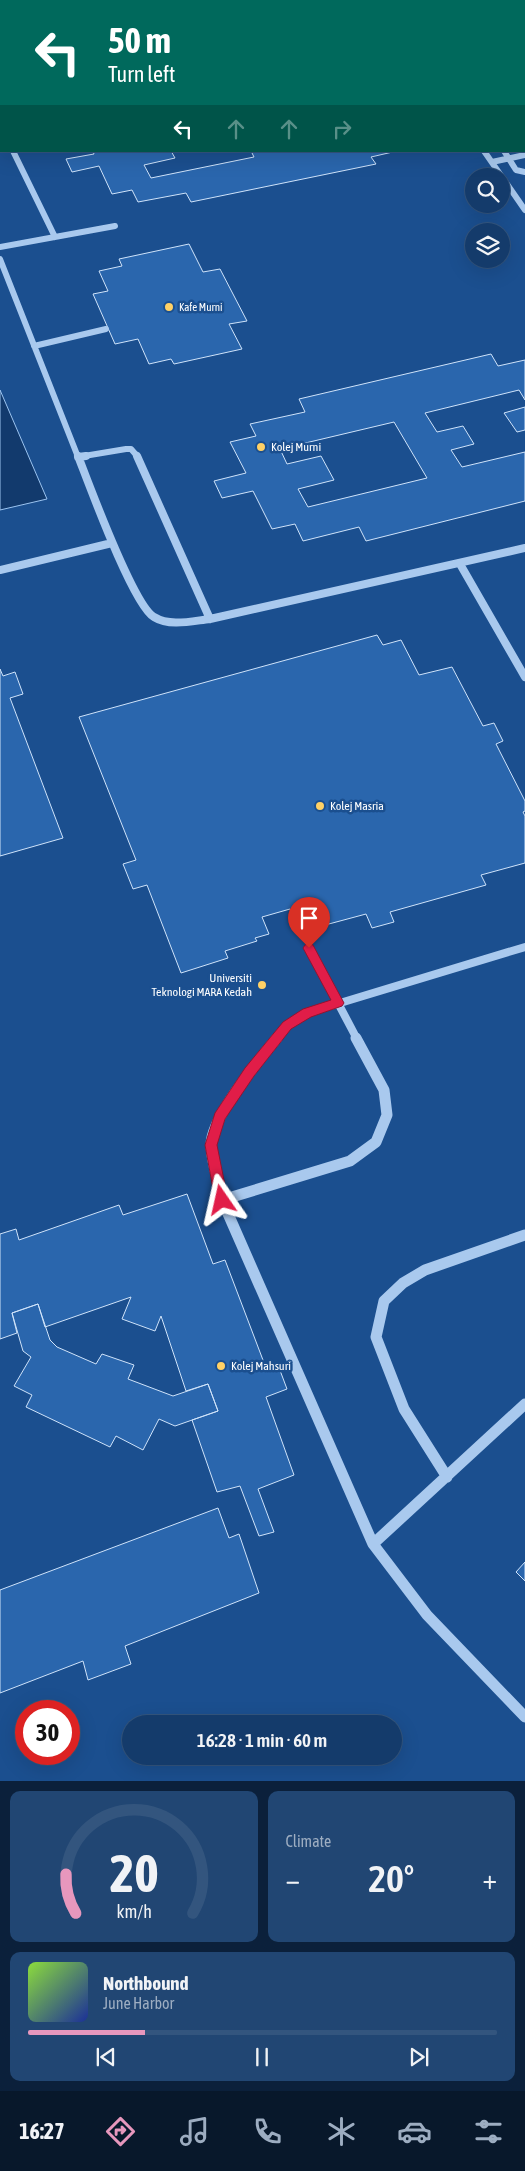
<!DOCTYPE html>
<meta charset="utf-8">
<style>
:root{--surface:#143b6b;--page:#214673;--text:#f1f3f6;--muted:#9dadc1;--line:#33557e;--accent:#e797bd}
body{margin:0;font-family:"Asap Condensed",sans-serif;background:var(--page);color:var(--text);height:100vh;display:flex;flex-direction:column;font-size:19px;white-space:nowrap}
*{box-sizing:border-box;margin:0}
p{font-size:16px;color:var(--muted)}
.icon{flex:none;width:28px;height:28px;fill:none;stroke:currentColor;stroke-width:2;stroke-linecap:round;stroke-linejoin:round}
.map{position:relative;height:1781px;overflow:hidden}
.sheet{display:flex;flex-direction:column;gap:10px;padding:10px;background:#0b203b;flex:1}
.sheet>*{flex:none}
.guide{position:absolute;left:0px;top:0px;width:525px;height:152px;box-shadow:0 5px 20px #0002,0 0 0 1px var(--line);background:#00695c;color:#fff;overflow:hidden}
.fabs{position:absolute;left:465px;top:168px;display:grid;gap:10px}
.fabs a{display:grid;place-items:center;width:45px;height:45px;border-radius:50%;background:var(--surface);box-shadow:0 5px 20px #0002,0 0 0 1px var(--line);font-size:25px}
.speed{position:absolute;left:15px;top:1700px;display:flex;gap:10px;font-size:25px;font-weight:700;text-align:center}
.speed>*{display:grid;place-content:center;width:65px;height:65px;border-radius:50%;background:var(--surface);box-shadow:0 5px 20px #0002,0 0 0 1px var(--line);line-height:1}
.speed .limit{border:8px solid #d22;background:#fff;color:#111}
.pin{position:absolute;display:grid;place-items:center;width:42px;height:42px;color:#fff;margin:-51px -21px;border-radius:50% 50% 50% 0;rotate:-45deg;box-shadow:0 0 5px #0007}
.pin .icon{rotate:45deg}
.me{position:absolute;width:55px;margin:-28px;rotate:349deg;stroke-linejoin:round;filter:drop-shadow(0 0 4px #0008)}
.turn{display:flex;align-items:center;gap:18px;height:105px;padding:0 25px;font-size:22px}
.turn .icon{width:65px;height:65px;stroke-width:2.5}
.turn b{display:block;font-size:35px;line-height:42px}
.lanes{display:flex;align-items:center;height:48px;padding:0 25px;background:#0003;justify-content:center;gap:25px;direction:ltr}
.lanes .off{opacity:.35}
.big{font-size:38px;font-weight:600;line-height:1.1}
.sheet .widget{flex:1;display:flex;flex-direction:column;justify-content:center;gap:8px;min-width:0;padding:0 18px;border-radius:10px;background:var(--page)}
.sheet .dial{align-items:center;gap:0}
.dial svg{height:130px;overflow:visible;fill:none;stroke:var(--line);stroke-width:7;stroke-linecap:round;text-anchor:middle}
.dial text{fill:var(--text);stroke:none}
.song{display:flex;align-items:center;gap:15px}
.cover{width:60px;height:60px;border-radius:8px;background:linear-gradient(135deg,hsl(90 70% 55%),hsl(230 70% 35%))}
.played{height:5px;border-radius:2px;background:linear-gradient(90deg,var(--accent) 25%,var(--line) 25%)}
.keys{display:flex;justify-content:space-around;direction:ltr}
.heat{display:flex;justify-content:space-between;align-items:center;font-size:28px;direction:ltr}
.sheet .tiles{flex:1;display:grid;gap:10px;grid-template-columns:1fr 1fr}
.widget:last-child{grid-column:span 2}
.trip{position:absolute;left:122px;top:1715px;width:280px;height:50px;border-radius:25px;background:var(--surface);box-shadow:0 5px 20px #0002,0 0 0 1px var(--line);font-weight:600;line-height:50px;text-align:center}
.tab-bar{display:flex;height:80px;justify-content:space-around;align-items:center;background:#08182b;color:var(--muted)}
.tab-bar .icon{width:35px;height:35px}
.tab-bar .on{color:var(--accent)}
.tab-bar b{font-size:22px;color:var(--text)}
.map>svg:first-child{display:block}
.water{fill:#123a6d;stroke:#9cc4f0}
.building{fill:#2a66ad;stroke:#cfe3fa;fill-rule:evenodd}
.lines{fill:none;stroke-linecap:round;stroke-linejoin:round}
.minor-far2{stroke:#a9c9ee;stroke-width:6}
.minor-far1{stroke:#a9c9ee;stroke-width:8}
.minor{stroke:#a9c9ee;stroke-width:11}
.route{fill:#e11d48;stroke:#92132f}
.poi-dot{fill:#ffd166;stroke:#1b4f8f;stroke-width:2}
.labels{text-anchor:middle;stroke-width:5;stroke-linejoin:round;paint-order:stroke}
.far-poi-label{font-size:11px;fill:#fff;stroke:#1b4f8f;text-anchor:start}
.poi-label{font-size:12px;fill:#fff;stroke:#1b4f8f;text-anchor:start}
</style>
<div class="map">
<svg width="525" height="1781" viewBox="0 0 525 1781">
<rect width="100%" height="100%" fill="#1b4f8f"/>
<path class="water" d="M 0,390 L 47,499 L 0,510 Z"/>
<path class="building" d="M 93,151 L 171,151 L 175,158 L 144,165 L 151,178 L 254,157 L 251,151 L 397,151 L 371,157 L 376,164 L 191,202 L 186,193 L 138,202 L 132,190 L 112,194 L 99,166 L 72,172 L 66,159 L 94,154 Z
M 189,244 L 203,272 L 220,269 L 247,321 L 229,324 L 242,349 L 174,364 L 171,359 L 149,364 L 138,339 L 115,344 L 93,294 L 108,291 L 99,271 L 122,266 L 119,259 Z
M 491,354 L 498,366 L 525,360 L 525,400 L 519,390 L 425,413 L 437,432 L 463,426 L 474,444 L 451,450 L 462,467 L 525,452 L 525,501 L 366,541 L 359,527 L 303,541 L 295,524 L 272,529 L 253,491 L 222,498 L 214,481 L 246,473 L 230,442 L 256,436 L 250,424 L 305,412 L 299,399 ZM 394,422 L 427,478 L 308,507 L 298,489 L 334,480 L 321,456 L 287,464 L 280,449 Z
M 525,407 L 525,430 L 517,432 L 504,413 Z
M 377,635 L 383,645 L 401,640 L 419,675 L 452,667 L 483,726 L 494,723 L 503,741 L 496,744 L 525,801 L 525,811 L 523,812 L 525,816 L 525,863 L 481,875 L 486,885 L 390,912 L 394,922 L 372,928 L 366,914 L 299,932 L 290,909 L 262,917 L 269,934 L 255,938 L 257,941 L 225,951 L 228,958 L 181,973 L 147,885 L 133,889 L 123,864 L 136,860 L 79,717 Z
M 0,669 L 3,676 L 15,672 L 23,694 L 10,698 L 63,838 L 0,856 Z
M 187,1194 L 213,1264 L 225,1260 L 266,1368 L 278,1365 L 287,1389 L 266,1397 L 294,1475 L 258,1489 L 274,1532 L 259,1536 L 240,1486 L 217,1492 L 192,1420 L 218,1411 L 208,1384 L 186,1391 L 161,1316 L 155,1331 L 122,1319 L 131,1297 L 45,1327 L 38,1304 L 12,1313 L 17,1333 L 0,1339 L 0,1234 L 16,1229 L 19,1240 L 119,1205 L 123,1215 Z
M 38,1304 L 50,1340 L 57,1347 L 96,1364 L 102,1354 L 134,1365 L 128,1379 L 173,1396 L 208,1384 L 218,1411 L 175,1426 L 159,1419 L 143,1450 L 116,1436 L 110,1447 L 26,1407 L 32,1395 L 14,1386 L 31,1357 L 23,1351 L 12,1313 Z
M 218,1508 L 229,1538 L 239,1534 L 259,1593 L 125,1646 L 131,1664 L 88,1680 L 83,1661 L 0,1693 L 0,1590 Z
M 525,1562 L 525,1581 L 516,1572 Z"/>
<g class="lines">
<path class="minor-far2" d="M 0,126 L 1,128
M 13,151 L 55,237
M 484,151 L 525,210
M 504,151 L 516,170 L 525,172
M 492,162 L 525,155
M 0,247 L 115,226
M 0,259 L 78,457
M 34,346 L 106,329
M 78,457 L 126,449 L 131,449 L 138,457"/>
<path class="minor-far1" d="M 78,456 C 89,484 133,605 154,617 C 170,627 192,621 210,619 L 525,548
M 137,456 L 210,619
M 78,457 L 86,456
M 460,564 L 525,677
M 0,570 L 112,543
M 309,948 L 357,1039
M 276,1039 L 287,1026 L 307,1013 L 525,947"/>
<path class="minor" d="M 277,1038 C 259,1060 210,1118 211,1146 C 212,1164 219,1183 222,1200 L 373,1544 L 427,1615 L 525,1717
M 222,1200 L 350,1161 L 376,1142 L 387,1115 L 384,1090 L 356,1038
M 447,1477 L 404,1409 L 376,1337 L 384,1301 L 403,1283 L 425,1270 L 525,1235
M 373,1544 L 525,1404"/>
</g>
<path class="route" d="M 309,943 L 313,945 L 344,1003 L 342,1006 L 311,1017 L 291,1029 L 254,1076 L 225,1119 L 217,1145 L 228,1200 L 226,1204 L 222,1206 L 217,1204 L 215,1200 L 205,1145 L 215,1113 L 245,1068 L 283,1022 L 303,1009 L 331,1000 L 303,948 L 305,945 Z"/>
<g class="poi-dot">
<circle cx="169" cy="307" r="5"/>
<circle cx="261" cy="447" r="5"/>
<circle cx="320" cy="806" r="5"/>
<circle cx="262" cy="985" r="5"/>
<circle cx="221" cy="1366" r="5"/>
</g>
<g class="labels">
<g class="far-poi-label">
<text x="179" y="311">Kafe Murni</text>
</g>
<g class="poi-label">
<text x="271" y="451">Kolej Murni</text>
<text x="330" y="810">Kolej Masria</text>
<text x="252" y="982" text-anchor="end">Universiti<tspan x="252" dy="14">Teknologi MARA Kedah</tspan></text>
<text x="231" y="1370">Kolej Mahsuri</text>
</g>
</g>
</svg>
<div class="fabs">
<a><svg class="icon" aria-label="search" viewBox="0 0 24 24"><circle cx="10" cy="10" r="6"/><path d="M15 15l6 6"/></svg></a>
<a><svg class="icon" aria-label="layers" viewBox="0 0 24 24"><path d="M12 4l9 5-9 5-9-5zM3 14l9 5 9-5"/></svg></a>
</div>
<div class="speed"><div class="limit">30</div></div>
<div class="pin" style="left:309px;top:948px;background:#d93025"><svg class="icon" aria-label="arrive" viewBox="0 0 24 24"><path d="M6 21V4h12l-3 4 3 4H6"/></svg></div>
<svg class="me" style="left:222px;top:1200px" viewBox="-20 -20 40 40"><path d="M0-17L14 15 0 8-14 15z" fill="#e11d48" stroke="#fff" stroke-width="4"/></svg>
<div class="trip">16:28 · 1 min · 60 m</div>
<div class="guide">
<div class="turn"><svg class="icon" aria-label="left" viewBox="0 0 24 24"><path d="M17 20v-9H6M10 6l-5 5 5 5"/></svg><div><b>50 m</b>Turn left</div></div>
<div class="lanes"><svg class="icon" aria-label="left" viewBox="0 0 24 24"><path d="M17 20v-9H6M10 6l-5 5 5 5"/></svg><svg class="icon off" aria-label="ahead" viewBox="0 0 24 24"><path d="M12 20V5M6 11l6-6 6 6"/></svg><svg class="icon off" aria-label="ahead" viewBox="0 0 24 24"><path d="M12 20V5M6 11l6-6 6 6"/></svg><svg class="icon off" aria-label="right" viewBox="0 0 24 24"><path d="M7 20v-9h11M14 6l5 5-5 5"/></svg></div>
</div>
</div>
<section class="sheet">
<div class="tiles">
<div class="widget dial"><svg viewBox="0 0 100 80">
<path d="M14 69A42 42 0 1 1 86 69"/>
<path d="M14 69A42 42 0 0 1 8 45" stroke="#e797bd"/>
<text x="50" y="56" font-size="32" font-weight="700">20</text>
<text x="50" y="72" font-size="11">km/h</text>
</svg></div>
<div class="widget"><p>Climate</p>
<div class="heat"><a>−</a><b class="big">20°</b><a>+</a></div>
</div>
<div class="widget">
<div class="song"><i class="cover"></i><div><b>Northbound</b><p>June Harbor</p></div></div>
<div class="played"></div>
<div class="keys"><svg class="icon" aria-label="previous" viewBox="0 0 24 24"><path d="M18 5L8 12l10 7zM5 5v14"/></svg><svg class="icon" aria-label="pause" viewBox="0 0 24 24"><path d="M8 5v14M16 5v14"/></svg><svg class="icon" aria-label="next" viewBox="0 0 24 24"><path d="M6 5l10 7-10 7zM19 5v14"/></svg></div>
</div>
</div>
</section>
<nav class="tab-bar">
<b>16:27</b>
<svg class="icon on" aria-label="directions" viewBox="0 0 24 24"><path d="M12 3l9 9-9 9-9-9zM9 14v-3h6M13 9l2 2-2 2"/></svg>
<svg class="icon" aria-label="music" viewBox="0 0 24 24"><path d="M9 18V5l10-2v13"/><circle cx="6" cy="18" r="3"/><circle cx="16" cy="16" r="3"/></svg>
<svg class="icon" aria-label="phone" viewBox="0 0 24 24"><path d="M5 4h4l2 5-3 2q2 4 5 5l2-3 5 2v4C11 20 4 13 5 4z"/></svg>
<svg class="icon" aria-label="climate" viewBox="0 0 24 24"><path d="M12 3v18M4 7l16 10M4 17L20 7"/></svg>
<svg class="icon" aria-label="car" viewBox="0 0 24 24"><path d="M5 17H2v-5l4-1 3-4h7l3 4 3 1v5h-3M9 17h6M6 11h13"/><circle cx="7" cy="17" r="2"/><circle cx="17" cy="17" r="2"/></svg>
<svg class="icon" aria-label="filters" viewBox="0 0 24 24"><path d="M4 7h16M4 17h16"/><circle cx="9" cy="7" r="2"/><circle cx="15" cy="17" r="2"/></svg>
</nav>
